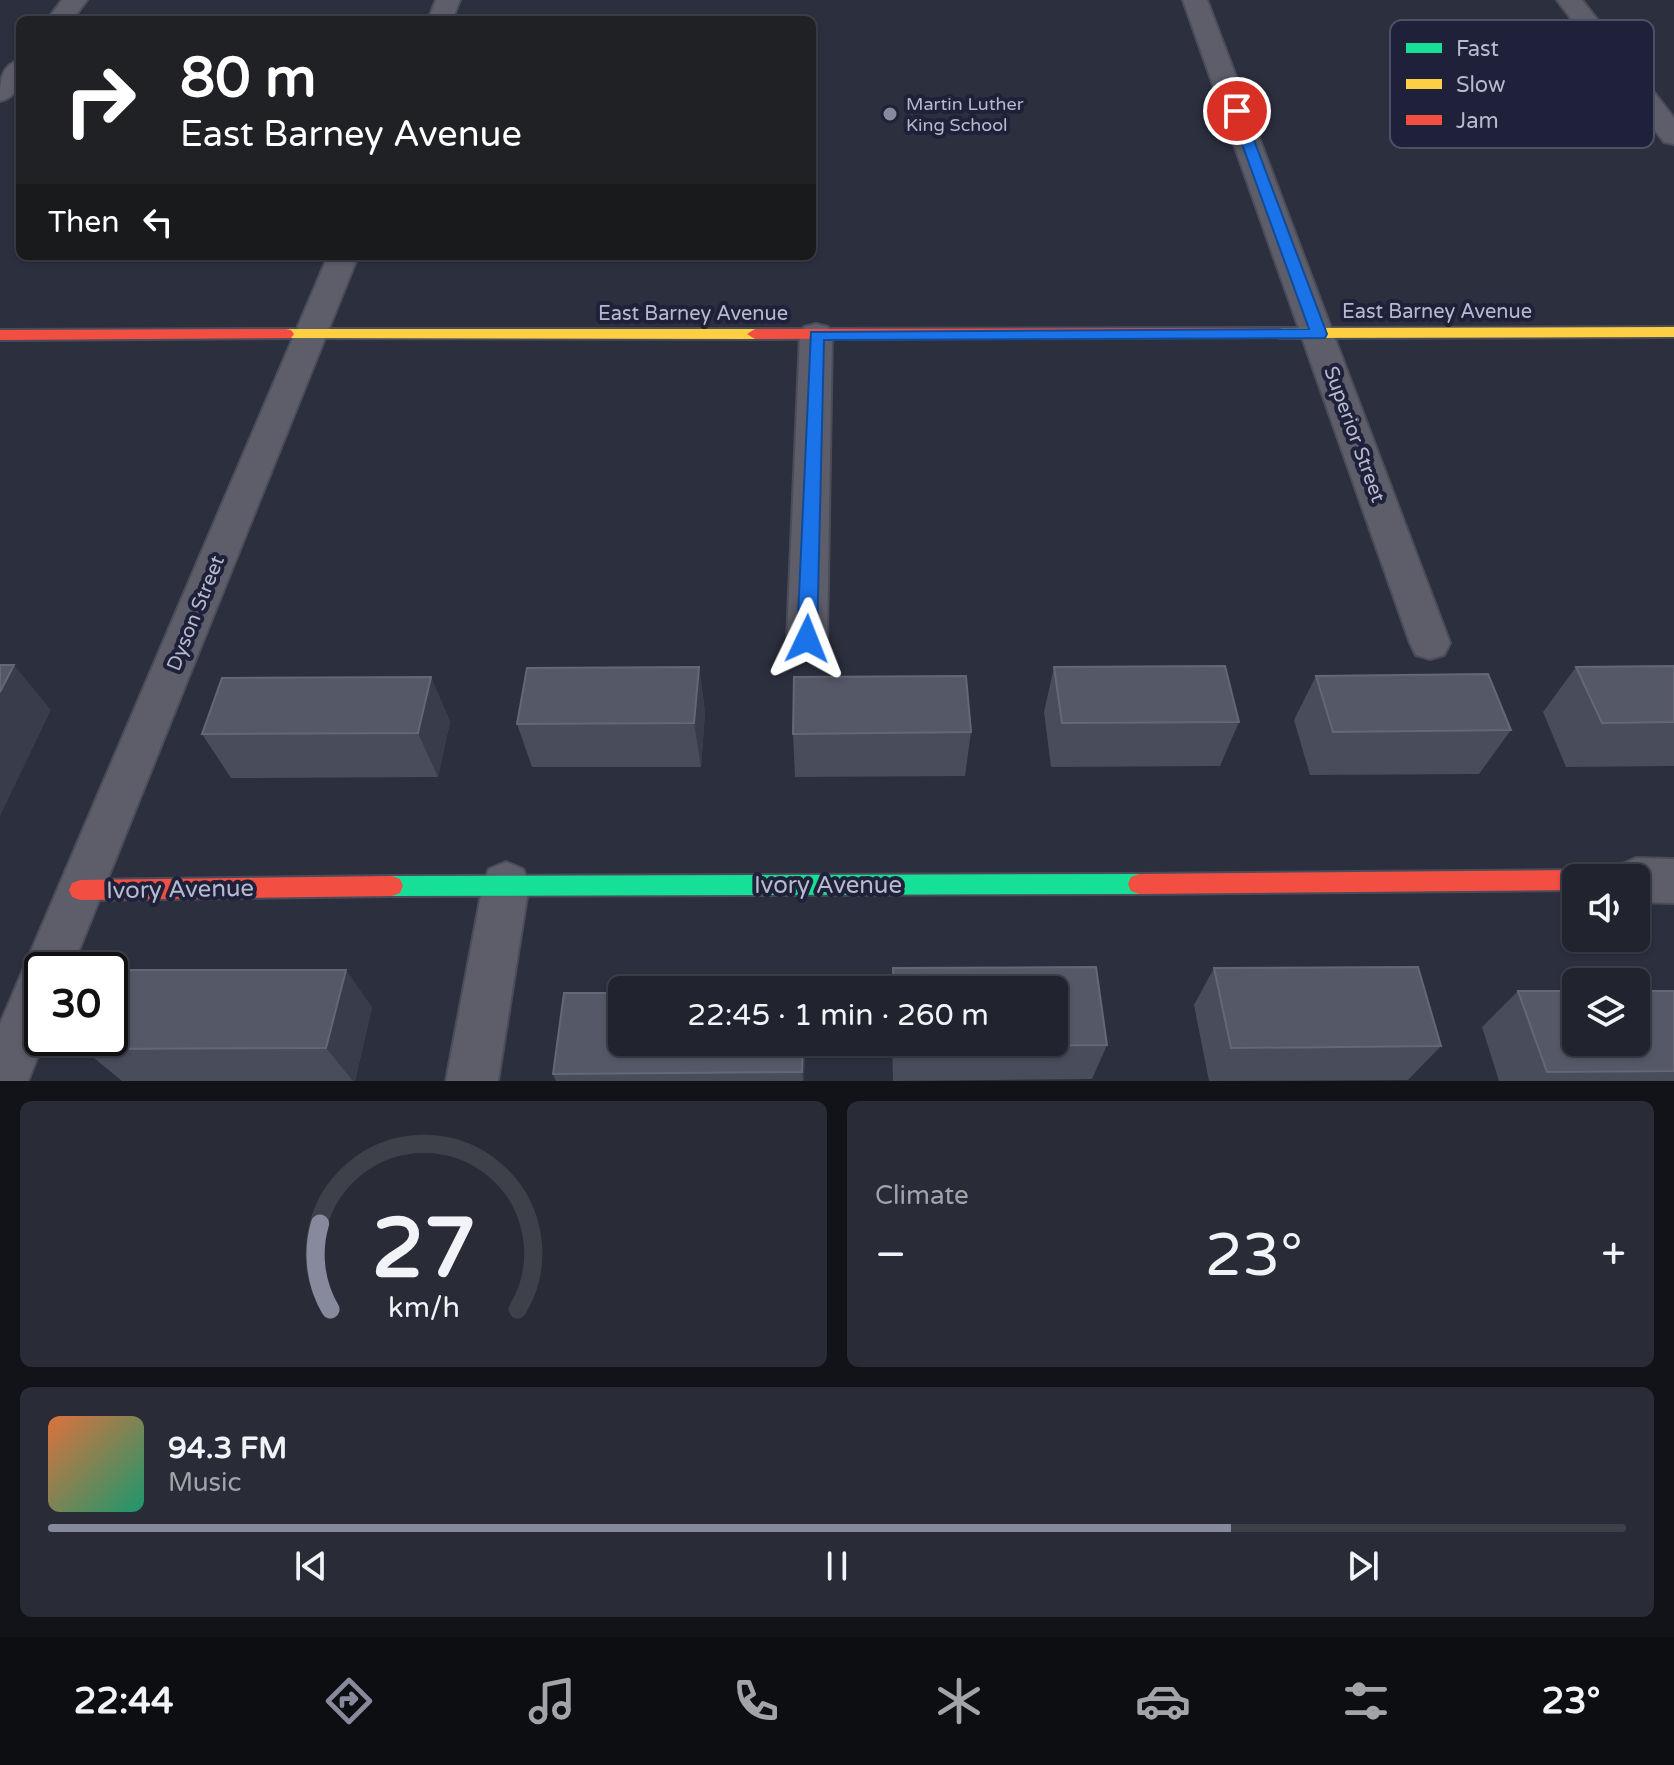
<!DOCTYPE html>
<meta charset="utf-8">
<style>
:root{--surface:#21232e;--page:#292b36;--text:#f1f3f6;--muted:#a2a4aa;--line:#3e404a;--accent:#87899c}
body{margin:0;font-family:"Varela Round",sans-serif;background:var(--page);color:var(--text);height:100vh;display:flex;flex-direction:column;font-size:30px;white-space:nowrap}
*{box-sizing:border-box;margin:0}
p{font-size:26px;color:var(--muted)}
.icon{flex:none;width:44px;height:44px;fill:none;stroke:currentColor;stroke-width:2;stroke-linecap:round;stroke-linejoin:round}
.map{position:relative;height:1081px;overflow:hidden}
.details{display:flex;flex-direction:column;gap:20px;padding:20px;background:#121319;flex:1}
.details>*{flex:none}
.hud{position:absolute;left:16px;top:16px;width:800px;height:244px;border-radius:12px;box-shadow:0 2px 6px #0004,0 0 0 2px var(--line);background:#202124;color:#fff;overflow:hidden}
.controls{position:absolute;left:1562px;top:864px;display:grid;gap:16px}
.controls a{display:grid;place-items:center;width:88px;height:88px;border-radius:12px;background:var(--surface);box-shadow:0 2px 6px #0004,0 0 0 2px var(--line);font-size:40px}
.speed{position:absolute;left:24px;top:952px;display:flex;gap:16px;font-size:40px;font-weight:700;text-align:center}
.speed>*{display:grid;place-content:center;width:104px;height:104px;border-radius:50%;background:var(--surface);box-shadow:0 2px 6px #0004,0 0 0 2px var(--line);line-height:1}
.speed .limit{border:4px solid #111;border-radius:12px;background:#fff;color:#111}
.pin{position:absolute;display:grid;place-items:center;width:68px;height:68px;color:#fff;margin:-34px;border:4px solid #fff;border-radius:50%;box-shadow:0 2px 8px #0007}
.me{position:absolute;width:88px;margin:-44px;rotate:2deg;stroke-linejoin:round;filter:drop-shadow(0 0 6px #0008)}
.turn{display:flex;align-items:center;gap:28px;height:168px;padding:0 32px;font-size:36px}
.turn .icon{width:104px;height:104px;stroke-width:2.5}
.turn b{display:block;font-size:56px;line-height:68px}
.then{display:flex;align-items:center;height:76px;padding:0 32px;background:#0003;gap:16px;font-size:30px}
.big{font-size:60px;font-weight:600;line-height:1.1}
.details .tile{flex:1;display:flex;flex-direction:column;justify-content:center;gap:12px;min-width:0;padding:0 28px;border-radius:12px;background:var(--page)}
.details .dial{align-items:center;gap:0}
.dial svg{height:208px;overflow:visible;fill:none;stroke:var(--line);stroke-width:7;stroke-linecap:round;text-anchor:middle}
.dial text{fill:var(--text);stroke:none}
.song{display:flex;align-items:center;gap:24px}
.cover{width:96px;height:96px;border-radius:12px;background:linear-gradient(135deg,hsl(20 70% 55%),hsl(160 70% 35%))}
.played{height:8px;border-radius:4px;background:linear-gradient(90deg,var(--accent) 75%,var(--line) 75%)}
.keys{display:flex;justify-content:space-around;direction:ltr}
.heat{display:flex;justify-content:space-between;align-items:center;font-size:44px;direction:ltr}
.details .tiles{flex:1;display:grid;gap:20px;grid-template-columns:1fr 1fr}
.tile:last-child{grid-column:span 2}
.trip{position:absolute;left:608px;top:976px;width:460px;height:80px;border-radius:12px;background:var(--surface);box-shadow:0 2px 6px #0004,0 0 0 2px var(--line);font-weight:600;line-height:80px;text-align:center}
.dock{display:flex;height:128px;justify-content:space-around;align-items:center;background:#0d0e12;color:var(--muted)}
.dock .icon{width:56px;height:56px}
.dock .current{color:var(--accent)}
.dock b{font-size:36px;color:var(--text)}
.map>svg:first-child{display:block}
.lines{fill:none;stroke-linecap:round;stroke-linejoin:round}
.street-casing{stroke:#4b4c5a;stroke-width:4}
.fast-casing{stroke:#4b4c5a;stroke-width:4}
.slow-casing{stroke:#4b4c5a;stroke-width:4}
.jam-casing{stroke:#4b4c5a;stroke-width:4}
.street{fill:#5e5e6b;fill-rule:evenodd}
.fast{fill:#16e098;fill-rule:evenodd}
.slow{fill:#ffcf43;fill-rule:evenodd}
.jam{fill:#f24e42;fill-rule:evenodd}
.wall{fill:#494c5b}
.shaded-wall{fill:#393c4a}
.building{fill:#555867;stroke:#656777;stroke-width:2}
.route{fill:#1a73e8;stroke:#114b97;stroke-width:2}
.poi-dot{fill:#87899c;stroke:#1f213a;stroke-width:3}
.labels{text-anchor:middle;stroke-width:8;stroke-linejoin:round;paint-order:stroke}
.far-poi-label{font-size:18px;fill:#b8b9ce;stroke:#1f213a;text-anchor:start}
.street-label{font-size:20px;fill:#b8b9ce;stroke:#1f213a}
.near-street-label{font-size:24px;fill:#b8b9ce;stroke:#1f213a}
.key{fill:#1f213a;stroke:#4d4f66;stroke-width:2}
.key-label{font-size:22px;fill:#b8b9ce}
</style>
<div class="map">
<svg width="1674" height="1081" viewBox="0 0 1674 1081">
<rect width="100%" height="100%" fill="#2c2f3e"/>
<g class="lines">
<defs>
<path id="street" d="M 62,0 L 87,0 L 72,20 L 47,20 Z
M 436,0 L 460,0 L 452,20 L 428,20 Z
M 1183,0 L 1207,0 L 1450,643 L 1444,655 L 1430,659 L 1416,655 L 1410,643 Z
M 1557,0 L 1582,0 L 1674,118 L 1674,144 L 1664,142 Z
M 20,60 C 20,79 21,96 0,101 C 0,83 0,65 20,60 Z
M 328,256 L 358,256 L 71,970 L 42,970 L 42,1038 L 45,1038 L 28,1081 L 0,1081 L 0,1024 Z
M 816,324 L 828,327 L 832,335 L 827,639 L 821,651 L 807,655 L 793,651 L 787,639 L 800,335 L 804,327 Z
M 1636,858 L 1674,859 L 1674,903 L 1636,902 L 1636,878 L 1614,878 L 1620,865 Z
M 506,862 L 523,869 L 529,884 L 498,1081 L 446,1081 L 483,884 L 489,869 Z"/>
<path id="fast" d="M 1139,874 L 1147,877 L 1150,884 L 1147,891 L 1139,894 L 392,896 L 384,893 L 381,886 L 384,879 L 392,876 Z"/>
<path id="slow" d="M 1674,327 L 1674,337 L 1280,338 L 1272,333 L 1280,328 Z
M 286,329 L 755,329 L 763,334 L 755,339 L 281,338 L 278,334 L 281,330 Z"/>
<path id="jam" d="M 1280,328 L 1288,333 L 1285,337 L 755,339 L 747,334 L 755,329 Z
M 286,329 L 291,330 L 294,334 L 291,338 L 0,340 L 0,330 Z
M 1576,870 L 1584,873 L 1586,878 L 1576,878 L 1576,890 L 1139,894 L 1131,891 L 1128,884 L 1131,877 L 1139,874 Z
M 392,876 L 400,879 L 403,886 L 400,893 L 392,896 L 80,900 L 72,897 L 69,890 L 72,883 L 80,880 Z"/>
</defs>
<use href="#street" class="street-casing"/>
<use href="#fast" class="fast-casing"/>
<use href="#slow" class="slow-casing"/>
<use href="#jam" class="jam-casing"/>
<use href="#street" class="street"/>
<use href="#fast" class="fast"/>
<use href="#slow" class="slow"/>
<use href="#jam" class="jam"/>
</g>
<path class="wall" d="M 1674,666 L 1674,766 L 1566,767 L 1543,712 L 1576,667 Z
M 699,667 L 705,712 L 701,767 L 532,767 L 517,724 Z
M 1054,667 L 1239,722 L 1220,766 L 1051,767 L 1044,712 Z
M 1316,676 L 1511,730 L 1479,774 L 1310,775 L 1294,720 Z
M 431,677 L 450,722 L 438,777 L 231,778 L 202,734 Z
M 971,732 L 965,776 L 795,777 L 793,734 Z
M 1096,967 L 1107,1045 L 1092,1079 L 893,1081 L 892,1042 L 1054,1042 L 1054,990 L 892,990 L 893,968 Z
M 1214,968 L 1441,1046 L 1408,1080 L 1209,1081 L 1194,1005 Z
M 1518,991 L 1674,991 L 1674,1081 L 1499,1081 L 1482,1027 Z
M 372,1007 L 355,1081 L 122,1081 L 83,1049 Z
M 622,1042 L 805,1042 L 804,1081 L 556,1081 L 553,1074 Z"/>
<path class="shaded-wall" d="M 14,665 L 51,710 L 0,816 L 0,692 Z
M 699,667 L 705,712 L 701,767 L 694,723 Z
M 431,677 L 450,722 L 438,777 L 418,733 Z
M 346,970 L 372,1007 L 355,1081 L 353,1081 L 326,1048 Z
M 803,1042 L 805,1042 L 804,1081 L 803,1081 L 802,1072 Z"/>
<path class="building" d="M 0,665 L 14,665 L 0,692 Z
M 1225,666 L 1239,722 L 1062,723 L 1054,667 Z
M 1674,666 L 1674,722 L 1602,723 L 1576,667 Z
M 699,667 L 694,723 L 517,724 L 527,668 Z
M 1488,674 L 1511,730 L 1333,732 L 1316,676 Z
M 966,676 L 971,732 L 793,734 L 794,677 Z
M 431,677 L 418,733 L 202,734 L 222,678 Z
M 1096,967 L 1107,1045 L 896,1047 L 896,1042 L 1054,1042 L 1054,990 L 894,990 L 893,968 Z
M 1418,967 L 1441,1046 L 1231,1048 L 1214,968 Z
M 112,970 L 346,970 L 326,1048 L 83,1049 L 87,1038 L 110,1038 L 110,977 Z
M 1518,991 L 1576,991 L 1576,1042 L 1636,1042 L 1636,991 L 1674,991 L 1674,1071 L 1547,1072 Z
M 564,993 L 622,993 L 622,1042 L 803,1042 L 802,1072 L 553,1074 Z"/>
<path class="route" d="M 1237,107 L 1243,111 L 1327,334 L 1325,338 L 824,340 L 817,639 L 814,644 L 800,644 L 797,639 L 811,332 L 1309,329 L 1230,111 Z"/>
<circle class="poi-dot" cx="890" cy="114" r="8"/>
<g class="labels">
<g class="far-poi-label">
<text x="906" y="110">Martin Luther<tspan x="906" dy="21">King School</tspan></text>
</g>
<g class="street-label">
<text x="1437" y="318">East Barney Avenue</text>
<text x="693" y="320">East Barney Avenue</text>
<text transform="translate(1355 434) rotate(70)" y="7">Superior Street</text>
<text transform="translate(195 613) rotate(-68)" y="7">Dyson Street</text>
</g>
<g class="near-street-label">
<text x="828" y="893">Ivory Avenue</text>
<text transform="translate(180 889) rotate(-1)" y="8">Ivory Avenue</text>
</g>
</g>
<rect x="1390" y="20" width="264" height="128" rx="12" class="key"/>
<rect x="1406" y="43" width="36" height="10" fill="#16e098"/>
<rect x="1406" y="79" width="36" height="10" fill="#ffcf43"/>
<rect x="1406" y="115" width="36" height="10" fill="#f24e42"/>
<g class="key-label">
<text x="1456" y="56">Fast</text>
<text x="1456" y="92">Slow</text>
<text x="1456" y="128">Jam</text>
</g>
</svg>
<div class="controls">
<a><svg class="icon" aria-label="sound" viewBox="0 0 24 24"><path d="M4 9h4l5-4v14l-5-4H4zM17 9q2 3 0 6"/></svg></a>
<a><svg class="icon" aria-label="layers" viewBox="0 0 24 24"><path d="M12 4l9 5-9 5-9-5zM3 14l9 5 9-5"/></svg></a>
</div>
<div class="speed"><div class="limit">30</div></div>
<div class="pin" style="left:1237px;top:111px;background:#d93025"><svg class="icon" aria-label="arrive" viewBox="0 0 24 24"><path d="M6 21V4h12l-3 4 3 4H6"/></svg></div>
<svg class="me" style="left:807px;top:639px" viewBox="-20 -20 40 40"><path d="M0-17L14 15 0 8-14 15z" fill="#1a73e8" stroke="#fff" stroke-width="4"/></svg>
<div class="trip">22:45 · 1 min · 260 m</div>
<div class="hud">
<div class="turn"><svg class="icon" aria-label="right" viewBox="0 0 24 24"><path d="M7 20v-9h11M14 6l5 5-5 5"/></svg><div><b>80 m</b>East Barney Avenue</div></div>
<div class="then">Then<svg class="icon" aria-label="left" viewBox="0 0 24 24"><path d="M17 20v-9H6M10 6l-5 5 5 5"/></svg></div>
</div>
</div>
<section class="details">
<div class="tiles">
<div class="tile dial"><svg viewBox="0 0 100 80">
<path d="M14 69A42 42 0 1 1 86 69"/>
<path d="M14 69A42 42 0 0 1 10 36" stroke="#87899c"/>
<text x="50" y="56" font-size="32" font-weight="700">27</text>
<text x="50" y="72" font-size="11">km/h</text>
</svg></div>
<div class="tile"><p>Climate</p>
<div class="heat"><a>−</a><b class="big">23°</b><a>+</a></div>
</div>
<div class="tile">
<div class="song"><i class="cover"></i><div><b>94.3 FM</b><p>Music</p></div></div>
<div class="played"></div>
<div class="keys"><svg class="icon" aria-label="previous" viewBox="0 0 24 24"><path d="M18 5L8 12l10 7zM5 5v14"/></svg><svg class="icon" aria-label="pause" viewBox="0 0 24 24"><path d="M8 5v14M16 5v14"/></svg><svg class="icon" aria-label="next" viewBox="0 0 24 24"><path d="M6 5l10 7-10 7zM19 5v14"/></svg></div>
</div>
</div>
</section>
<nav class="dock">
<b>22:44</b>
<svg class="icon current" aria-label="directions" viewBox="0 0 24 24"><path d="M12 3l9 9-9 9-9-9zM9 14v-3h6M13 9l2 2-2 2"/></svg>
<svg class="icon" aria-label="music" viewBox="0 0 24 24"><path d="M9 18V5l10-2v13"/><circle cx="6" cy="18" r="3"/><circle cx="16" cy="16" r="3"/></svg>
<svg class="icon" aria-label="phone" viewBox="0 0 24 24"><path d="M5 4h4l2 5-3 2q2 4 5 5l2-3 5 2v4C11 20 4 13 5 4z"/></svg>
<svg class="icon" aria-label="climate" viewBox="0 0 24 24"><path d="M12 3v18M4 7l16 10M4 17L20 7"/></svg>
<svg class="icon" aria-label="car" viewBox="0 0 24 24"><path d="M5 17H2v-5l4-1 3-4h7l3 4 3 1v5h-3M9 17h6M6 11h13"/><circle cx="7" cy="17" r="2"/><circle cx="17" cy="17" r="2"/></svg>
<svg class="icon" aria-label="filters" viewBox="0 0 24 24"><path d="M4 7h16M4 17h16"/><circle cx="9" cy="7" r="2"/><circle cx="15" cy="17" r="2"/></svg>
<b>23°</b>
</nav>
